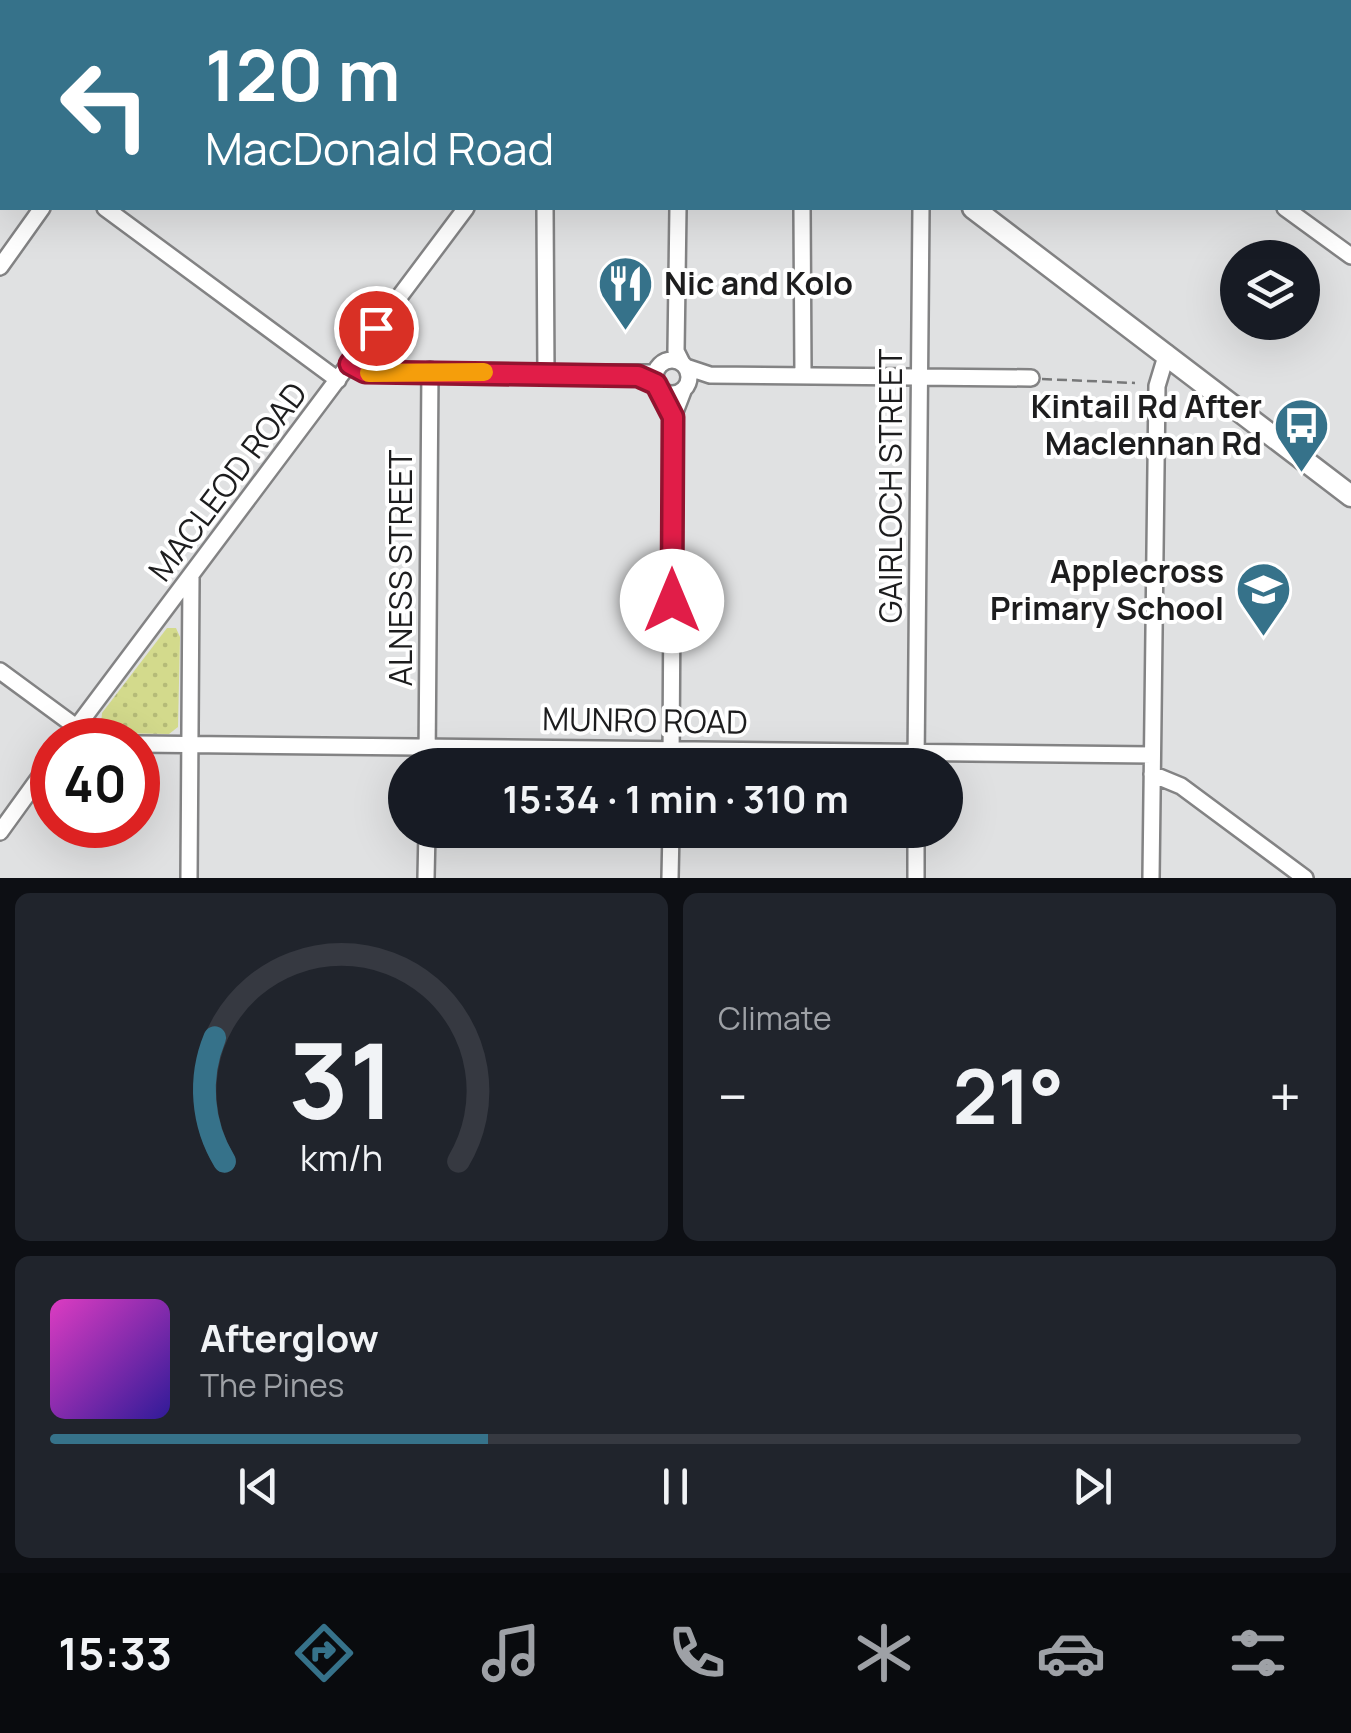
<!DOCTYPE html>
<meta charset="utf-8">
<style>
:root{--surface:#171b24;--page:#20242c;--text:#f1f3f6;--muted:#9ea1a6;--line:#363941;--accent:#36728a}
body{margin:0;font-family:Manrope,sans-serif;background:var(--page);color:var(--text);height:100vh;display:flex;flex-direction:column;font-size:38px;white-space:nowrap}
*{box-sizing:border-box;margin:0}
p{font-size:32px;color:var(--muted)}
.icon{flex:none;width:55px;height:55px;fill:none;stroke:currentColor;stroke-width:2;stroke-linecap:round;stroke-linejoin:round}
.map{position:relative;height:878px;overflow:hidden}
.side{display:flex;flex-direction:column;gap:15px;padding:15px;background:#0d0f14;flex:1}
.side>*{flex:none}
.top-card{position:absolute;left:0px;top:0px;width:1352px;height:210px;box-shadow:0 10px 40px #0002;background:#36728a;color:#fff;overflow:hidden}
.controls{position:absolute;left:1220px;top:240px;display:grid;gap:20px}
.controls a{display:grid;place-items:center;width:100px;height:100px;border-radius:50%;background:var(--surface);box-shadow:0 10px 40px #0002;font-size:50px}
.speed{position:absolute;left:30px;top:718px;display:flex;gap:20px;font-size:50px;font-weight:700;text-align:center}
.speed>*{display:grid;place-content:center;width:130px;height:130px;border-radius:50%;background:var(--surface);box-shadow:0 10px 40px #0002;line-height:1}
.speed .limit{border:15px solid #d22;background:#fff;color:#111}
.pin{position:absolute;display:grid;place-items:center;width:85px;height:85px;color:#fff;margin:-42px;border:5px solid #fff;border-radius:50%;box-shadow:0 2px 10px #0007}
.me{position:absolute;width:110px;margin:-55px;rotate:0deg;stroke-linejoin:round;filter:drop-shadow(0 0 8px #0008)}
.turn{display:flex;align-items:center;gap:35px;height:210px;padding:0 40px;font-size:45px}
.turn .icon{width:130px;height:130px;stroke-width:2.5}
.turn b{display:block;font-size:70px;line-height:85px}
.big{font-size:75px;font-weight:700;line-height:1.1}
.side .card{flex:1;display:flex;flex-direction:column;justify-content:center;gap:15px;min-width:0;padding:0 35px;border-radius:15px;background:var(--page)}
.side .dial{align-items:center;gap:0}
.dial svg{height:260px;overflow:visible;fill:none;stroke:var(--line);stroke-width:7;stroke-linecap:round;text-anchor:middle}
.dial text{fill:var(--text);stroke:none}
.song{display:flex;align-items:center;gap:30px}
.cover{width:120px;height:120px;border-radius:15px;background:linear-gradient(135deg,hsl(310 70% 55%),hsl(250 70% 35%))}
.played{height:10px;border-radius:5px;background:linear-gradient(90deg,var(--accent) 35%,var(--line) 35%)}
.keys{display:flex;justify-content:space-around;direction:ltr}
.heat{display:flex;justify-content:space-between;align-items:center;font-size:55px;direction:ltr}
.side .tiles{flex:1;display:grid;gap:15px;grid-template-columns:1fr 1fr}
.card:last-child{grid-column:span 2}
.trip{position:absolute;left:388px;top:748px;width:575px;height:100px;border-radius:50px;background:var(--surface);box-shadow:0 10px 40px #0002;font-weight:700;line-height:100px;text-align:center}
.menu{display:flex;height:160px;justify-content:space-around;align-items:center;background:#090b0e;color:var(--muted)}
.menu .icon{width:70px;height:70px}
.menu .selected{color:var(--accent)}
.menu b{font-size:45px;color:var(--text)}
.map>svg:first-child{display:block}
.park{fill:url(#park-dots)}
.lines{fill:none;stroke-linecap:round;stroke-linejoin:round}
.minor-casing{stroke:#838384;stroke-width:20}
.major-casing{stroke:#838384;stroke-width:25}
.path{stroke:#777879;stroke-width:2.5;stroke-dasharray:10 5;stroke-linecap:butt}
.minor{stroke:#fff;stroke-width:15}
.major{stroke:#fff;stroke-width:20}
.route-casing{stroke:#92132f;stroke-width:25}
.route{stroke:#e11d48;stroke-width:18}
.slow{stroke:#f59e0b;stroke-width:18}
.labels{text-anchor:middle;stroke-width:8;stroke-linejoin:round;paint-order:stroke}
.poi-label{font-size:32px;font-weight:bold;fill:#1d1d1e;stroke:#fff;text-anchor:end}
.street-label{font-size:32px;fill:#1d1d1e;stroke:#fff}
</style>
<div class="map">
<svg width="1351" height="878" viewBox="0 0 1351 878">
<defs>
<pattern id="park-dots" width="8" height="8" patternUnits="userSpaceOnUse" patternTransform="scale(2.5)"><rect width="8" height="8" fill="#d3da8c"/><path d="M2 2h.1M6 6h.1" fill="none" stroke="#b5bb78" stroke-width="1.8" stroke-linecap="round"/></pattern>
</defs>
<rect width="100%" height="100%" fill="#e0e1e2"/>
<path class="park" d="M 167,628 L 176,628 L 180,637 L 178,727 L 169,734 L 111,733 L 101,723 L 102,713 Z"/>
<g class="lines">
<defs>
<path id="minor" d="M 1006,0 L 1009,2
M 197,2 L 199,0
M 620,2 L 622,0
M 1039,2 L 1054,2
M 1350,55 L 1351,55
M 0,128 L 2,130
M 105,208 L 338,380
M 545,208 L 546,374
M 678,208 L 676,351 L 682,363
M 802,208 L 803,374
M 1285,208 L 1351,256
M 0,267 L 42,208
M655 377a17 17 0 1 1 34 0a17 17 0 1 1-34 0Z
M 350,364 L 365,373 L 655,373
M 686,367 L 710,375 L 1031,378
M 0,671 L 83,732 L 101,740
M 67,740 L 466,208
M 138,744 L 1152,755
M 427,765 L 430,370
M 671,765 L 673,417 L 683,391
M 916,765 L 921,208
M 1152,774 L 1181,786 L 1305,878
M 0,832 L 52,760
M 189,878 L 191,578
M 426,878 L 427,830
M 670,878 L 671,830
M 916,878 L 916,830
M 1151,878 L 1157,386 L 1167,353"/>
<path id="major" d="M 657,0 L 659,2
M 698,2 L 703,2
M 973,208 L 1351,496"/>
</defs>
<use href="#minor" class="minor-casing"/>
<use href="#major" class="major-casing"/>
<path class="path" d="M 1042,379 L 1135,383"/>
<use href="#minor" class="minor"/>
<use href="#major" class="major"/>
</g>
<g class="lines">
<defs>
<path id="route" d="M 376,328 L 350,364 L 365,372 L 638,376 L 656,384 L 673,417 L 672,601"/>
</defs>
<use href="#route" class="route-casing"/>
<use href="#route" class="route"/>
<path class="slow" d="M 369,373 L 484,372"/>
</g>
<defs>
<symbol id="restaurant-pin" viewBox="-11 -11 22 30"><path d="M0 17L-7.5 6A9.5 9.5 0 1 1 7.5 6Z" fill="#36728a" stroke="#fff"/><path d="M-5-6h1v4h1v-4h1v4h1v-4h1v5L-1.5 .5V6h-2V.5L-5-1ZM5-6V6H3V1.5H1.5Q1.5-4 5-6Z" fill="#fff"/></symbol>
<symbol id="bus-pin" viewBox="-11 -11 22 30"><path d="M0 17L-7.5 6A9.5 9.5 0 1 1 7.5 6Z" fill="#36728a" stroke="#fff"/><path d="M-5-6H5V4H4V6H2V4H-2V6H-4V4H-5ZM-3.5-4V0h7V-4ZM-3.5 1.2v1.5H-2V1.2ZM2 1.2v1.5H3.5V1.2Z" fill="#fff"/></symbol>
<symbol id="school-pin" viewBox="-11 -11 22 30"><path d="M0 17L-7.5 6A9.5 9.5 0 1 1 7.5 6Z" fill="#36728a" stroke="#fff"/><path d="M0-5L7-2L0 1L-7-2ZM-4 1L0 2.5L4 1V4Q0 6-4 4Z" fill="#fff"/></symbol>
</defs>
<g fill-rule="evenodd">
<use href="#restaurant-pin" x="594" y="252" width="63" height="86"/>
<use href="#bus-pin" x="1270" y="394" width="63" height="86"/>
<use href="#school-pin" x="1232" y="558" width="63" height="86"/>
</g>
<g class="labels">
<g class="poi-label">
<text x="664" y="295" text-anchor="start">Nic and Kolo</text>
<text x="1262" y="418">Kintail Rd After<tspan x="1262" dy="37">Maclennan Rd</tspan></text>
<text x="1224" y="583">Applecross<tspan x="1224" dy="37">Primary School</tspan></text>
</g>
<g class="street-label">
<text transform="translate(228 482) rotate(-53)" y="11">MACLEOD ROAD</text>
<text transform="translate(891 486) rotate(-90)" y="11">GAIRLOCH STREET</text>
<text transform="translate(401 568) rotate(-90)" y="11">ALNESS STREET</text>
<text transform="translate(645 721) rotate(1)" y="11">MUNRO ROAD</text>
</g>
</g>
</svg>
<div class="controls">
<a><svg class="icon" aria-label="layers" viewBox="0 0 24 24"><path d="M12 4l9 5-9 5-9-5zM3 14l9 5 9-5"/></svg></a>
</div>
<div class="speed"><div class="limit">40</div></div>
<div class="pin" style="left:376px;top:328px;background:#d93025"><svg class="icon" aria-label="arrive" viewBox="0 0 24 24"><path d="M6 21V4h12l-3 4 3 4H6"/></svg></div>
<svg class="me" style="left:672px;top:601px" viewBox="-20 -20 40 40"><circle r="19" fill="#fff"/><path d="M0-13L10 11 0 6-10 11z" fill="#e11d48"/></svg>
<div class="trip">15:34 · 1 min · 310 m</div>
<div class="top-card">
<div class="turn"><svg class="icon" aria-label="left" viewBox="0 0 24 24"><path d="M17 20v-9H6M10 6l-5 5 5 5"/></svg><div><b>120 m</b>MacDonald Road</div></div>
</div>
</div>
<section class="side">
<div class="tiles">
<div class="card dial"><svg viewBox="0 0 100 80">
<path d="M14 69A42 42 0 1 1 86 69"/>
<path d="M14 69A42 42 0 0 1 11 31" stroke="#36728a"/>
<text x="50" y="56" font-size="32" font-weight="700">31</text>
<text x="50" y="72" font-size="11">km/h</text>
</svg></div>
<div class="card"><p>Climate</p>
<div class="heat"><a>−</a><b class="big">21°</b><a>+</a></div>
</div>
<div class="card">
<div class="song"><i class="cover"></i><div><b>Afterglow</b><p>The Pines</p></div></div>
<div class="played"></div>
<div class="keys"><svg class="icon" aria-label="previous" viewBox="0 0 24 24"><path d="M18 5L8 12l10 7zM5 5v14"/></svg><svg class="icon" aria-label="pause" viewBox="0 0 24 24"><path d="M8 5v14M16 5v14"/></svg><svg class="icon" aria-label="next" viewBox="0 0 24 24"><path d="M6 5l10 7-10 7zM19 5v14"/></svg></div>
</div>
</div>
</section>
<nav class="menu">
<b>15:33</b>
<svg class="icon selected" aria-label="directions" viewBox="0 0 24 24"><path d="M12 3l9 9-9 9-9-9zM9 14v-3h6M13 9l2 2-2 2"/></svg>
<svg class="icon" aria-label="music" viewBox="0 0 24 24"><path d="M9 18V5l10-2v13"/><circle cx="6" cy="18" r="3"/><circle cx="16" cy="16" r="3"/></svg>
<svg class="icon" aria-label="phone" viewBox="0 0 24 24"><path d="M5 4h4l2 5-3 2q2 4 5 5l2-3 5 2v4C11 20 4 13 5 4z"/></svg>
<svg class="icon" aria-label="climate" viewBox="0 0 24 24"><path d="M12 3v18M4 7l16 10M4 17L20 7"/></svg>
<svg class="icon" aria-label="car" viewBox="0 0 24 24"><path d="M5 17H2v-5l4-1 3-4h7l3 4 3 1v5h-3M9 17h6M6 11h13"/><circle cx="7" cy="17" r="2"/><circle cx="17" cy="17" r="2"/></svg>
<svg class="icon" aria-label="filters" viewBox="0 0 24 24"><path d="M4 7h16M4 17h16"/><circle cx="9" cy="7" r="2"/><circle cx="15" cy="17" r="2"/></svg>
</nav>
